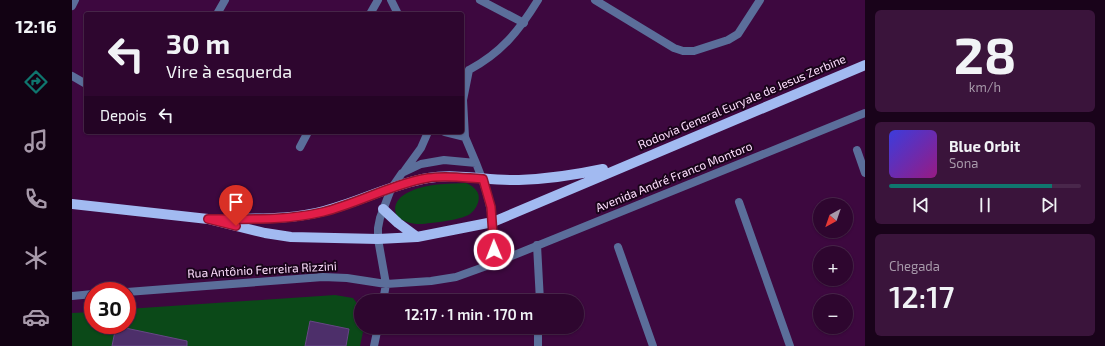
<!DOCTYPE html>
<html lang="pt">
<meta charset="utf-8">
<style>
:root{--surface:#2e062f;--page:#3a143b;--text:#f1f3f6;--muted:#a799aa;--line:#49274b;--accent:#0f766e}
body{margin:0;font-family:"Exo 2",sans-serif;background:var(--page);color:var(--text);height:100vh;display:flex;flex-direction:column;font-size:15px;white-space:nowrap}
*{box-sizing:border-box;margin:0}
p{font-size:13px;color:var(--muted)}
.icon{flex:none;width:22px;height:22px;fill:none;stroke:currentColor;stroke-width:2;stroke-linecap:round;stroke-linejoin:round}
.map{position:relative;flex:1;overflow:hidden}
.side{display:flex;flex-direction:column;gap:10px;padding:10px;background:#19031a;width:240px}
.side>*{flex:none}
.banner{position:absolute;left:12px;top:12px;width:380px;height:122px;border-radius:4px;box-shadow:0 1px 3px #0004,0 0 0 1px var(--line);background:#2e062f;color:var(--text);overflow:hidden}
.needle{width:26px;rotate:220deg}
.buttons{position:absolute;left:741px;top:198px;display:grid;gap:8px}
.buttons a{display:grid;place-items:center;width:40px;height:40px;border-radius:50%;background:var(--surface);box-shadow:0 1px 3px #0004,0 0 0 1px var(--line);font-size:20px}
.speed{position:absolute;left:12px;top:282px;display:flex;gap:8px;font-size:20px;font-weight:700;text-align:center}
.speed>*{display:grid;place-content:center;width:52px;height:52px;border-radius:50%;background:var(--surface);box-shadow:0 1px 3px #0004,0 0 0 1px var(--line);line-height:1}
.speed .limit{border:6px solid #d22;background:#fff;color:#111}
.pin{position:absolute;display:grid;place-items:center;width:34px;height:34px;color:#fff;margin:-41px -17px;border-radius:50% 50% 50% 0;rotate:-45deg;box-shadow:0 0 4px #0007}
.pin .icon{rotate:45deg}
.me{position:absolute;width:44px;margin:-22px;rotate:359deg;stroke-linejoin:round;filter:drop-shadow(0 0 3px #0008)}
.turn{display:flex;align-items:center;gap:14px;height:84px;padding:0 16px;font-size:18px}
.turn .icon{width:52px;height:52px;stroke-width:2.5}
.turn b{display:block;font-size:28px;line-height:34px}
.then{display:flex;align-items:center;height:38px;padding:0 16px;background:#0003;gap:8px;font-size:15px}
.big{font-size:30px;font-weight:600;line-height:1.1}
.side .card{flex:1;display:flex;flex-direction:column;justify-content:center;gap:6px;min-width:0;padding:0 14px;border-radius:6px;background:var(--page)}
.side .dial{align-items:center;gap:0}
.dial b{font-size:52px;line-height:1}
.song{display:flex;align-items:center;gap:12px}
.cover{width:48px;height:48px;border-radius:6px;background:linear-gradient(135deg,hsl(240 70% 55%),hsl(310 70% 35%))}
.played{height:4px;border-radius:2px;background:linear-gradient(90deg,var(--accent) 85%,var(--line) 85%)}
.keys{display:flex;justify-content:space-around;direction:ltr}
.trip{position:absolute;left:282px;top:294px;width:230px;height:40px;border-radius:20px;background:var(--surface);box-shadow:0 1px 3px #0004,0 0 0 1px var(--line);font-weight:600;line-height:40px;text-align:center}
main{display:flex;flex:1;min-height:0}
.dock{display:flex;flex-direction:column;width:72px;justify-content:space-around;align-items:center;background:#120213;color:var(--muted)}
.dock .icon{width:28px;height:28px}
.dock .selected{color:var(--accent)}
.dock b{font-size:18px;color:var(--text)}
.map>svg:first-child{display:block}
.green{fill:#0b4918}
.building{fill:#4d2f6a;stroke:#674686}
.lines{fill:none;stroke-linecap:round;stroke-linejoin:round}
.minor{stroke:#5b6e9a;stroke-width:8}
.primary{stroke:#a2baf1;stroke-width:10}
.route-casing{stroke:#92132f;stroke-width:10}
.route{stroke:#e11d48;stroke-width:7}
.labels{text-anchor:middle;stroke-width:4;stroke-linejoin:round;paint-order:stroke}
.street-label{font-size:12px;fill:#fddefd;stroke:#19041a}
</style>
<main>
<nav class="dock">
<b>12:16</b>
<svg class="icon selected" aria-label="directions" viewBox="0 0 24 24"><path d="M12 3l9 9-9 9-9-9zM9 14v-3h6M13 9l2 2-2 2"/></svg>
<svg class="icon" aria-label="music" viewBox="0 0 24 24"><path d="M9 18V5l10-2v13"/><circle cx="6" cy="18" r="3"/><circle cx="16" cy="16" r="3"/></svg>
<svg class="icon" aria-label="phone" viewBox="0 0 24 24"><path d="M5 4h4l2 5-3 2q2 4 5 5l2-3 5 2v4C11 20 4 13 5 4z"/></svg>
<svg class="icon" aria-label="climate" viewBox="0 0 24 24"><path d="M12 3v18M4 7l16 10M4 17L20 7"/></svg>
<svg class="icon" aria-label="car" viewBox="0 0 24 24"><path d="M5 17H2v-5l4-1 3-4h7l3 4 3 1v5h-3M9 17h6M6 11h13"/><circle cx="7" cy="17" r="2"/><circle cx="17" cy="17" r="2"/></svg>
</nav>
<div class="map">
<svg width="793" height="346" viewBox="0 0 793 346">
<rect width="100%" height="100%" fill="#3d083f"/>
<path class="green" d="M 394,183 C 397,184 400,186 402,188 C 411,195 406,208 398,214 C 391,219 369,222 359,223 C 352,224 343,225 335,222 C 316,216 322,198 337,192 C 355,183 376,184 394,183 Z
M 263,295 L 281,298 L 289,309 L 289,327 L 292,327 L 288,346 L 0,346 L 0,313 L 21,312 L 21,325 L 55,325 L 55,309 Z"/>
<path class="building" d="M 238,321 L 277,329 L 274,346 L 233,346 Z
M 44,326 L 115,341 L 115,346 L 40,346 Z"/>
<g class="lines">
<path class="minor" d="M 319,0 L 326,14
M 408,0 L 452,23
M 523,0 L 602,48 L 611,51 L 622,51 L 656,40 L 666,34 L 688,0
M 0,6 L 3,0
M 145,14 L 153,0
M 298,14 L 306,0
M 397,70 C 429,53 447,31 466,0
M 397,70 L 391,100 L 393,137 L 404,163
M 0,76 L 14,84
M 373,132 L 393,137
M 228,147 L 236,132
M 785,150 L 793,173
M 333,170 L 349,148 L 356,132
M 667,202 L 718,346
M 465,245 L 468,301
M 546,247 L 581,346
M 55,292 L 251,277 L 275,278 L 314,284 L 359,281 L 384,277 L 420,264 L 793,113
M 0,296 L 21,294
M 311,301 L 314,284 L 306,239 L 306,228 L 308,218 L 319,189 L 330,173 L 349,164 L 372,160 L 404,163 C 418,197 425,227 420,264
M 302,346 L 306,327
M 466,346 L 466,327"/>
<path class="primary" d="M 0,204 L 136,219 L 193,233 L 219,237 L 306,239 L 345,237 L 421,222 L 793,65
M 311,209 L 326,223 L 345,237
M 150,219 C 184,218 219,220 252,211 C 287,202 320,184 356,178 C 385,173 417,181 447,180 C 475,179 503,175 531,169"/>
</g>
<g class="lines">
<defs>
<path id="route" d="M 164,226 L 136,219 C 174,219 213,221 251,212 C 287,203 320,184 356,178 C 374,175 393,178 411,179 L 419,207 L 422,250"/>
</defs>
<use href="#route" class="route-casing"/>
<use href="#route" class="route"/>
</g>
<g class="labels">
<g class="street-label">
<text transform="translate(670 102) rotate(-23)" y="4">Rodovia General Euryale de Jesus Zerbine</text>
<text transform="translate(602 177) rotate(-22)" y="4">Avenida André Franco Montoro</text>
<text transform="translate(190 270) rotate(-3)" y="4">Rua Antônio Ferreira Rizzini</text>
</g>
</g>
</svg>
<div class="buttons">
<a><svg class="needle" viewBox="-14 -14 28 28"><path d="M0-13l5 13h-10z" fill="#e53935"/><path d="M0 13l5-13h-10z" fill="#a799aa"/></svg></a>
<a>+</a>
<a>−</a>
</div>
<div class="speed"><div class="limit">30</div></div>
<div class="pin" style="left:164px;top:226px;background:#d93025"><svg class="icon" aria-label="arrive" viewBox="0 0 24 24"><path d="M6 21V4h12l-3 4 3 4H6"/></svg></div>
<svg class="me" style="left:422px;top:250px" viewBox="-20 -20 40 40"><circle r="17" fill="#e11d48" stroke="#fff" stroke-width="3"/><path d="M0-11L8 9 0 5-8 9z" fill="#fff"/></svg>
<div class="trip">12:17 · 1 min · 170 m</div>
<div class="banner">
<div class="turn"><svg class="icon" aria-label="left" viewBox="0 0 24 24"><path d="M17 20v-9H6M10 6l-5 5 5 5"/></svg><div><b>30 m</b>Vire à esquerda</div></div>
<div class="then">Depois<svg class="icon" aria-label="left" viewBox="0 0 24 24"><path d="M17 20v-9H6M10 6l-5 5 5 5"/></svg></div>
</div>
</div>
<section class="side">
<div class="card dial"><b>28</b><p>km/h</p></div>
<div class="card">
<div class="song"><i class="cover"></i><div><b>Blue Orbit</b><p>Sona</p></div></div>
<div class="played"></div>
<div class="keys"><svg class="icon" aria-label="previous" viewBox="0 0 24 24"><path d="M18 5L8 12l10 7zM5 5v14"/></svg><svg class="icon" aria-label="pause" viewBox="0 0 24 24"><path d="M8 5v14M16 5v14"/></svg><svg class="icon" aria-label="next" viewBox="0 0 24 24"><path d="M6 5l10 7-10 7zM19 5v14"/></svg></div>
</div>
<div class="card"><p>Chegada</p><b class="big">12:17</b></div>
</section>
</main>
